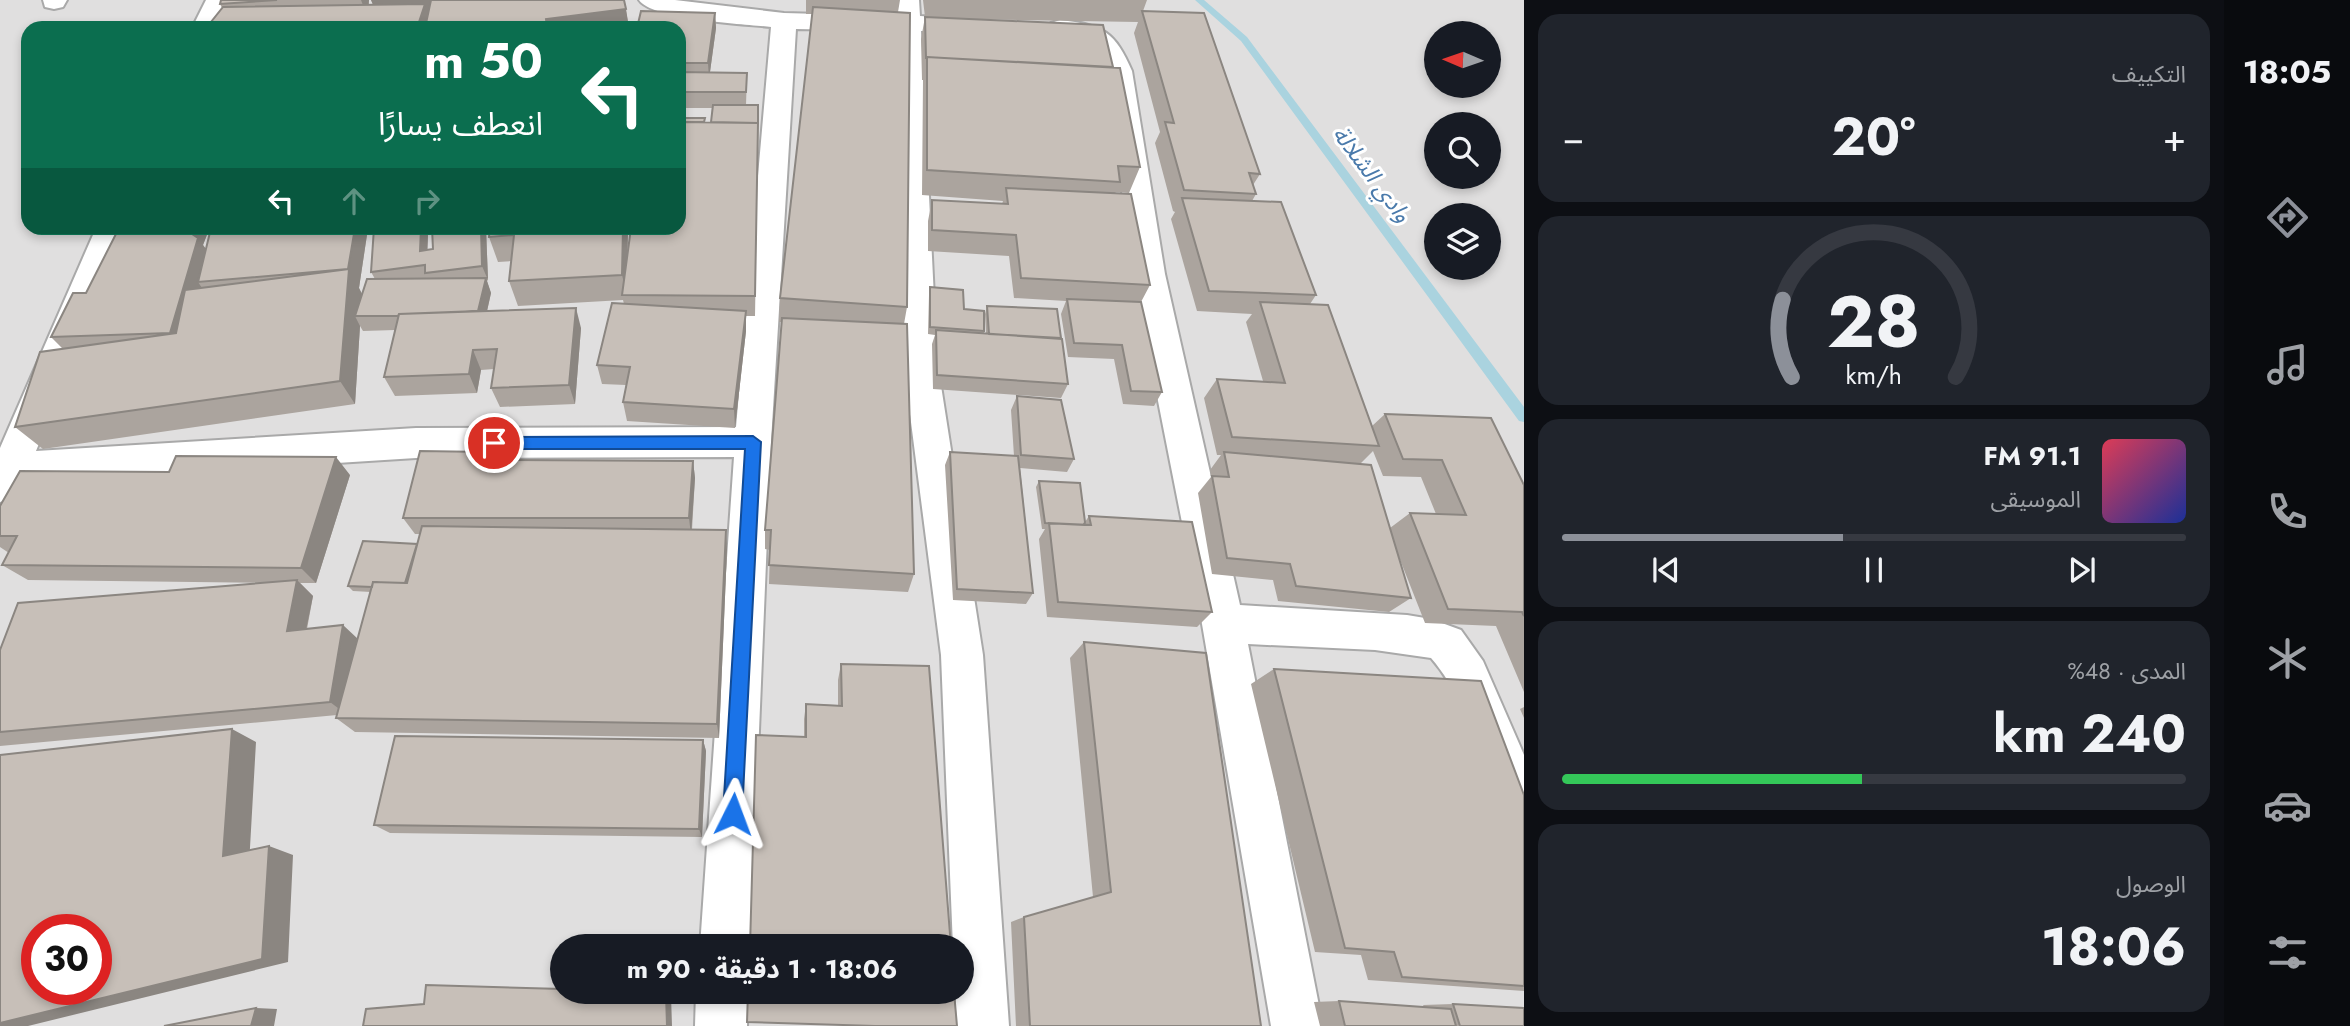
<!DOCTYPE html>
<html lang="ar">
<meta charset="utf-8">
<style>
:root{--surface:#171b24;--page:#20242c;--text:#f1f3f6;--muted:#9ea1a6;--line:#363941;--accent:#8c9099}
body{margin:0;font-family:Jost,"Noto Sans Arabic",sans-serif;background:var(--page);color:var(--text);direction:rtl;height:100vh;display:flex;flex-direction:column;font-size:26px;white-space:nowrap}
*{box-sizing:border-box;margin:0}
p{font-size:23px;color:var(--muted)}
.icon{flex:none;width:38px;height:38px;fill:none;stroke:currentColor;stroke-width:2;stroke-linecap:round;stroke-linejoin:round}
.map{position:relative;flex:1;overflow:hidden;direction:ltr}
.panel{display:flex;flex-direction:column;gap:14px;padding:14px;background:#0d0f14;width:700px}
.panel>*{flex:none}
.banner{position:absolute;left:21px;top:21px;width:665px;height:214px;border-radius:21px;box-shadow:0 4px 10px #0003;direction:rtl;background:#0b6e4f;color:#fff;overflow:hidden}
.needle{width:46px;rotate:272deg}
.tools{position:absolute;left:1424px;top:21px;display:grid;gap:14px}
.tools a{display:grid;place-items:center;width:77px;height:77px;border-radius:50%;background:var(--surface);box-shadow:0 4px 10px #0003;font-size:35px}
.speed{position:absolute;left:21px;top:914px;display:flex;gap:14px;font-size:35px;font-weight:700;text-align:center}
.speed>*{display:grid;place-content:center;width:91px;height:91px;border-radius:50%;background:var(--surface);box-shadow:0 4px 10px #0003;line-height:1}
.speed .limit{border:10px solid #d22;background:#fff;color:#111}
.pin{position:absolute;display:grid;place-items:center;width:60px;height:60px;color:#fff;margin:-30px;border:4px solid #fff;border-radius:50%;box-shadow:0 2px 7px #0007}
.me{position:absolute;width:77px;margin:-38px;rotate:3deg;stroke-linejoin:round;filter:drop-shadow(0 0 5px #0008)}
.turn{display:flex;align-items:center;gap:24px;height:147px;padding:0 28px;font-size:32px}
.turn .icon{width:91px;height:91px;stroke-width:2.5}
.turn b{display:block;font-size:49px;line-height:60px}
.lanes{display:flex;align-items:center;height:66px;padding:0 28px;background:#0003;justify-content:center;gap:35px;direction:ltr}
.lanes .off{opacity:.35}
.big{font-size:52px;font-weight:700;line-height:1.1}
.panel .tile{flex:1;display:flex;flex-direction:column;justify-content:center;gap:10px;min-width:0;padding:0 24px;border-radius:21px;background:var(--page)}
.panel .dial{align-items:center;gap:0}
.dial svg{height:182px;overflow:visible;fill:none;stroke:var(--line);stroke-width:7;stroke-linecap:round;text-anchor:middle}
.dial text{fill:var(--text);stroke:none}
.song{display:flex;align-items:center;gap:21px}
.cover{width:84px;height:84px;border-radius:10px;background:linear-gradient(135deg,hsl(350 70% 55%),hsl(230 70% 35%))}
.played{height:7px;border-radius:4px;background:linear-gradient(90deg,var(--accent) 45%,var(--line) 45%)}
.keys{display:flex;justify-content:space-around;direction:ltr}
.heat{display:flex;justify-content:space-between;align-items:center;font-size:38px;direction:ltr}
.charge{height:10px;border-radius:5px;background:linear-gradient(90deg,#34c759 48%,var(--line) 0)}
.trip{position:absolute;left:550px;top:934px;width:424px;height:70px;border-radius:35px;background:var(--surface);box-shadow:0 4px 10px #0003;font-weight:700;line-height:70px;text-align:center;direction:rtl}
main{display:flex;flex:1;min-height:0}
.tabs{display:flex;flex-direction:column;width:126px;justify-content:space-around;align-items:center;background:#090b0e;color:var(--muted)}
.tabs .icon{width:49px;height:49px}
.tabs .selected{color:var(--accent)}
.tabs b{font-size:32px;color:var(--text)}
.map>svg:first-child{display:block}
.residential{fill:#e0dfdf;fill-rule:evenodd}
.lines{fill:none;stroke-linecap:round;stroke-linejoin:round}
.stream{fill:#aad3df;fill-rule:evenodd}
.minor-casing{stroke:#a9a9a9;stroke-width:4}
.minor{fill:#fff;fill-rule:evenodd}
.wall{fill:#aba49e;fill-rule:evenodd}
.shaded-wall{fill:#8b8681}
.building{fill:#c7bfb8;stroke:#8b8681;stroke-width:2;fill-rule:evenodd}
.route{fill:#1a73e8;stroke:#114b97;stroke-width:2}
.labels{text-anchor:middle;stroke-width:6;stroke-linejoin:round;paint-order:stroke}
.far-water-label{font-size:23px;font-style:italic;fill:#4a7aab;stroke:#fff}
</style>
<main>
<nav class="tabs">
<b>18:05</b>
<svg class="icon selected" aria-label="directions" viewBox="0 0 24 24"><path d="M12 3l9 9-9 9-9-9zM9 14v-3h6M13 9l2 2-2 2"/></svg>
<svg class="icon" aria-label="music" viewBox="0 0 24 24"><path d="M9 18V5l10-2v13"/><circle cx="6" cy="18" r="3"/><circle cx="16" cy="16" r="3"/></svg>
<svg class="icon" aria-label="phone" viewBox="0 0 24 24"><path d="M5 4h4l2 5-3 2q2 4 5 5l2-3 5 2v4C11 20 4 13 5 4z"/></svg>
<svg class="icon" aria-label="climate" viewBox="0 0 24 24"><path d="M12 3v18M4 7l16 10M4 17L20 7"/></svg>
<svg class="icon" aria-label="car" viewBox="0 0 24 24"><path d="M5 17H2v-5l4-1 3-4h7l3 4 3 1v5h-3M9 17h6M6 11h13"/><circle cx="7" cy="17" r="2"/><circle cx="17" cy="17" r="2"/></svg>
<svg class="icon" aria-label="filters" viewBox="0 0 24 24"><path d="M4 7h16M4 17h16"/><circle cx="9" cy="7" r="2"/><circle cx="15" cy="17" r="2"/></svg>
</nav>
<section class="panel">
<div class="tile"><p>التكييف</p>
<div class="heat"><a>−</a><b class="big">20°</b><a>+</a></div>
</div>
<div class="tile dial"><svg viewBox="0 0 100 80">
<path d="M14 69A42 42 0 1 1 86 69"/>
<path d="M14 69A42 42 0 0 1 10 35" stroke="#8c9099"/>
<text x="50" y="56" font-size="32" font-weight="700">28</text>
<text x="50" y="72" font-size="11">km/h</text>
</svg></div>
<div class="tile">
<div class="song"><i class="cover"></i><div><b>91.1 FM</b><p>الموسيقى</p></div></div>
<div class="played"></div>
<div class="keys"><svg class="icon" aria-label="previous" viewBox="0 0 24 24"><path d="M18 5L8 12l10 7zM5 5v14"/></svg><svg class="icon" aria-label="pause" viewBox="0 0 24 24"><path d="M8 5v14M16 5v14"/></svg><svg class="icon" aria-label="next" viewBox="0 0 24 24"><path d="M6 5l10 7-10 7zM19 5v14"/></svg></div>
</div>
<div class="tile"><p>المدى · 48%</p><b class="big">240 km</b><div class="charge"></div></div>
<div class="tile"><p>الوصول</p><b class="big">18:06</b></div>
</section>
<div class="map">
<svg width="1524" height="1026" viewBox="0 0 1524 1026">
<rect width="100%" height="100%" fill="#f2efe9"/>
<path class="residential" d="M 0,0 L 1524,0 L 1524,1026 L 0,1026 ZM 28,28 L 679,28 L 679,228 L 28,228 ZM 1437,33 L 1489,33 L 1489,86 L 1437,86 ZM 1437,124 L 1489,124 L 1489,177 L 1437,177 ZM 1437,215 L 1489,215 L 1489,268 L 1437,268 ZM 37,929 L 96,929 L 96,989 L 37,989 ZM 562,947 L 961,947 L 961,992 L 562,992 Z"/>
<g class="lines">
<path class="stream" d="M 1195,0 L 1204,0 L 1247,37 L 1524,407 L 1524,422 L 1519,421 L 1241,41 Z"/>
<defs>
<path id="minor" d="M 43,0 L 67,0 L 63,7 L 54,9 L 45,7 Z
M 206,0 L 230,0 L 218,28 L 192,28 Z
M 639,0 L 675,0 L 784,13 L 895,16 L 895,0 L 919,0 L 920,16 L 984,20 L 988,25 L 984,30 L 921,31 L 937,360 L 983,655 L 1009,1026 L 957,1026 L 955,992 L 961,992 L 961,947 L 953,947 L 941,655 L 903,360 L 895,31 L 796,29 L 771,442 L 750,947 L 700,947 L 734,457 L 416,458 L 23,483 L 15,498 L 0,502 L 0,448 L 96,228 L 126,228 L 36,451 L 416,428 L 736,427 L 771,27 C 745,24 652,20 639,0 Z
M 1060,20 C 1104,25 1115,32 1132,71 L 1165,274 L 1240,605 L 1407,615 L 1431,619 L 1461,630 L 1483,661 L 1524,755 L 1524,842 L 1507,836 C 1483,778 1473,706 1431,658 L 1375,650 L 1248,644 L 1323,1026 L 1271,1026 L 1202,624 L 1133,274 L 1106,71 C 1092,36 1085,42 1051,33 L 1047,28 L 1051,23 Z
M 696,992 L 748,992 L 747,1026 L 695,1026 Z"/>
</defs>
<use href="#minor" class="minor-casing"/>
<use href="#minor" class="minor"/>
</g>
<path class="wall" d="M 221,0 L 369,0 L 369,4 L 373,4 L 371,0 L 624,0 L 629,28 L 208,28 L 207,27 L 222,8 L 220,4 Z
M 806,0 L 900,0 L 898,12 L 907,307 L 904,324 L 914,574 L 908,592 L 769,584 L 770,550 L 765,549 L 765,530 L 782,322 L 779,322 L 780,298 L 813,14 L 806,14 Z
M 923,0 L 1147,0 L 1143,11 L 1260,174 L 1253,185 L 1256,194 L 1252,201 L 1316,295 L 1310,304 L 1372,426 L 1385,414 L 1524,485 L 1524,692 L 1496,626 L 1425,623 L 1397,552 L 1411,598 L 1389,612 L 1278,601 L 1273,580 L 1212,574 L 1198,493 L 1211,477 L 1210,470 L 1221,455 L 1217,455 L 1204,398 L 1217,379 L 1263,381 L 1246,322 L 1252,314 L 1197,311 L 1171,219 L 1175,212 L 1173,211 L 1155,143 L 1160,132 L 1134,33 L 1138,22 L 965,19 L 1113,67 L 1140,167 L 1129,193 L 1116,192 L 1115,193 L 1150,285 L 1141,302 L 1162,392 L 1154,406 L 1123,404 L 1114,359 L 1068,357 L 1061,314 L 1066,301 L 1014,298 L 1009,256 L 928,251 L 928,221 L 932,200 L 1002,204 L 1003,201 L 922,195 L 923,80 L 922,80 L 921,39 L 925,17 ZM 1373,451 L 1383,476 L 1421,477 L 1436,514 L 1410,513 L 1390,528 L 1340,462 L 1360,464 Z
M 715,13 L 716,28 L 710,72 L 747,73 L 746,105 L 758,144 L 755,316 L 746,316 L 746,331 L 735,428 L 627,421 L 623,402 L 626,385 L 602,384 L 597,365 L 624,304 L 623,300 L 518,306 L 509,281 L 512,261 L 498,262 L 489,237 L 490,228 L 628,228 L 627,256 L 680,108 L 680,118 L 705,122 L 711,122 L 712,108 L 679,108 L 679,28 Z
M 119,228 L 205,228 L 208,232 L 203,245 L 206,249 L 211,228 L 368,228 L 359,288 L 362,294 L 375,279 L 371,272 L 374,228 L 486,228 L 488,280 L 487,281 L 491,293 L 487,311 L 581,328 L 575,404 L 500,407 L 491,388 L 494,369 L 481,370 L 477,393 L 395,396 L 384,377 L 395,330 L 363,331 L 360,326 L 355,404 L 43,449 L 15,427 L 63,349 L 51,337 L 86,293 ZM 432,233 L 433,249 L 427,250 L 428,234 Z
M 930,287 L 964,309 L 984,331 L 984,333 L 986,333 L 985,314 L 987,306 L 1068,384 L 1061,398 L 933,389 L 932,344 L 935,335 L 928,334 L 929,295 Z
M 1017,396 L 1074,459 L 1067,472 L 1020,468 L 1033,593 L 1026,604 L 953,600 L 945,465 L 950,452 L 1014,456 L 1011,410 Z
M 489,460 L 693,461 L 695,478 L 692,530 L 727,550 L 719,738 L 355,732 L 336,718 L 337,715 L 0,746 L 0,650 L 269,583 L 28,580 L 2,565 L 9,553 L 0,547 L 0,506 L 350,475 L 316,583 L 300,583 L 313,596 L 307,629 L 358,639 L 371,592 L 353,591 L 348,586 L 417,544 L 420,534 L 415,534 L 403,518 Z
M 1039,481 L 1085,522 L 1089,516 L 1212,612 L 1197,627 L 1047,617 L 1039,539 L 1045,529 L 1042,529 L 1036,487 Z
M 1084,642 L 1261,1026 L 1016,1026 L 1011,922 L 1024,917 L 1093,897 L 1070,658 Z
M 841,664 L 951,947 L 804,737 L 804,719 L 806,704 L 838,705 L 838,680 Z
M 1274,669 L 1524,795 L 1524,991 L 1368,980 L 1361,955 L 1315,952 L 1251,684 Z
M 1524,707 L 1524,718 L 1520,709 Z
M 703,740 L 706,751 L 702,837 L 390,833 L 374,825 Z
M 1339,1001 L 1424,1007 L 1423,1005 L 1453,1004 L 1524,1026 L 1320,1026 L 1314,1002 Z"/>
<path class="shaded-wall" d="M 361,0 L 369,0 L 367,16 Z
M 371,0 L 436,0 L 431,28 L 417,28 L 380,22 Z
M 626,9 L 629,28 L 547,28 L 546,19 Z
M 715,13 L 716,28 L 709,79 L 708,63 Z
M 186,228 L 205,228 L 208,232 L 203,245 L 213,259 L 198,282 L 204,291 L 187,353 L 170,333 Z
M 355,228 L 368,228 L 359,288 L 362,294 L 355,316 L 360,326 L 355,404 L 340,381 L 349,270 L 348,269 Z
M 421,228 L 437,228 L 437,233 L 428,234 L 427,266 L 420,251 Z
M 481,228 L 486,228 L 488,280 L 482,266 Z
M 623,228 L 628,228 L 627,295 L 622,275 Z
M 486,278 L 491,293 L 483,329 L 477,315 Z
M 576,308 L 581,328 L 575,404 L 569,385 Z
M 746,311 L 746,331 L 735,428 L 734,409 Z
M 473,350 L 481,370 L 477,393 L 469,374 Z
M 336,457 L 350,475 L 316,583 L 301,568 Z
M 693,461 L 695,478 L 691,535 L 689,518 Z
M 726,530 L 727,550 L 719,738 L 717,724 Z
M 297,580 L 313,596 L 303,645 L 287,631 Z
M 343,625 L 358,639 L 346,714 L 330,702 Z
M 232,729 L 256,742 L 249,865 L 223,856 Z
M 703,740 L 706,751 L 702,837 L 699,829 Z
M 269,846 L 293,855 L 288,962 L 28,1026 L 0,1026 L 0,1023 Z
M 666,993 L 671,995 L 672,1026 L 667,1026 Z
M 256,1008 L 277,1009 L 274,1026 L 251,1026 Z"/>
<path class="building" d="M 221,0 L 277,0 L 220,4 Z
M 431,0 L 624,0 L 626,9 L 546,19 L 547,28 L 425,28 Z
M 425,4 L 417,28 L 266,28 L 207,27 L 223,7 Z
M 813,7 L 910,13 L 907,307 L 780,298 Z
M 641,11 L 715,13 L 708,63 L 679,63 L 679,28 L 637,28 Z
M 1142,11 L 1204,13 L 1260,174 L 1249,173 L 1256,194 L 1184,190 L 1165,122 L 1174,123 Z
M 925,17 L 1103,25 L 1113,67 L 927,57 L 927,58 L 926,58 Z
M 621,22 L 622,28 L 569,28 Z
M 927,57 L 1120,68 L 1140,167 L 1118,166 L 1120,182 L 927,170 Z
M 679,72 L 747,73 L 746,92 L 679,92 Z
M 713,105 L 758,105 L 758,123 L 711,122 Z
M 679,118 L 705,118 L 704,122 L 679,122 Z
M 679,122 L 758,123 L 755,296 L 622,295 L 631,228 L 679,228 Z
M 1006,188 L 1131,194 L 1150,285 L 1021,278 L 1016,235 L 932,230 L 932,200 L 1008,204 Z
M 1182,198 L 1281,202 L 1316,295 L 1209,291 Z
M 119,228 L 186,228 L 186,230 L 198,238 L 170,333 L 51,337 L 73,293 L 86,293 Z
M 211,228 L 355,228 L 348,269 L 198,282 Z
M 374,228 L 421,228 L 420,251 L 433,249 L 432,228 L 481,228 L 482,266 L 425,273 L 425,265 L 371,272 Z
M 490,228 L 623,228 L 622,275 L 509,281 L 514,235 L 489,237 Z
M 349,269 L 340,381 L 15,427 L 40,352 L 176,333 L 185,290 Z
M 486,278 L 478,311 L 399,314 L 398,316 L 355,316 L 367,279 Z
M 930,287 L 963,290 L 964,309 L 984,311 L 984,331 L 930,327 Z
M 1067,299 L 1141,302 L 1162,392 L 1131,391 L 1122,345 L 1074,343 Z
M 1260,302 L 1328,305 L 1379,446 L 1232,437 L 1217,379 L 1285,383 Z
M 612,303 L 746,311 L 734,409 L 623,402 L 630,367 L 597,365 Z
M 987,306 L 1057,309 L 1061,338 L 989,334 Z
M 576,308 L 569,385 L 491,388 L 497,349 L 473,350 L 469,374 L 384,377 L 399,314 Z
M 782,318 L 907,324 L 914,574 L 769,565 L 771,530 L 765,530 Z
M 936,330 L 1062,339 L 1068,384 L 937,375 Z
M 1017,396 L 1061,400 L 1074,459 L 1021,455 Z
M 1385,414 L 1491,418 L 1524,485 L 1524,616 L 1522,612 L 1448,609 L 1410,513 L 1466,515 L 1442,460 L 1403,459 Z
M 420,451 L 485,452 L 484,460 L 693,461 L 689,518 L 403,518 Z
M 950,452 L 1018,456 L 1033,593 L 957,589 Z
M 1224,452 L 1371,465 L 1411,598 L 1296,586 L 1290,564 L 1227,558 L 1212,476 L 1229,477 Z
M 176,456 L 336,457 L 301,568 L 2,565 L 17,536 L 0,536 L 0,506 L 20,471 L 169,472 Z
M 1039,481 L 1080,483 L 1085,522 L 1084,525 L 1045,523 Z
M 1089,516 L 1192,522 L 1212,612 L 1058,602 L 1049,523 L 1091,525 Z
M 422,526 L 726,530 L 717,724 L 336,718 L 373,582 L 407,583 Z
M 363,541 L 417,544 L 405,583 L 373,582 L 372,587 L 348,586 Z
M 297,580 L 287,631 L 343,625 L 330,702 L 0,732 L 0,650 L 18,603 Z
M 1084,642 L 1206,653 L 1261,1026 L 1030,1026 L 1024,917 L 1111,892 Z
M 841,664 L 929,666 L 951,947 L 750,947 L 756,735 L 806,737 L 806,704 L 842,706 Z
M 1274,669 L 1481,681 L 1524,795 L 1524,986 L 1402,977 L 1394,952 L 1345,948 Z
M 232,729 L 223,856 L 269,846 L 262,959 L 0,1023 L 0,755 ZM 37,929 L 96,929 L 96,989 L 37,989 Z
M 395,736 L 703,740 L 699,829 L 374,825 Z
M 426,985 L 562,989 L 562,992 L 666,993 L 667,1026 L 363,1026 L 366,1009 L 424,1004 Z
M 748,992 L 954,992 L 957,1026 L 875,1026 L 747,1022 Z
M 1339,1001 L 1451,1009 L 1456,1026 L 1345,1026 Z
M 1453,1004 L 1524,1008 L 1524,1026 L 1460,1026 Z
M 256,1008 L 251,1026 L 164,1026 Z"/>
<path class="route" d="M 753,436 L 761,442 L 742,814 L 739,821 L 733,824 L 726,821 L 723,814 L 745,449 L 494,449 L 486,443 L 494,437 Z"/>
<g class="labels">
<g class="far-water-label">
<text transform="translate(1372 174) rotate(53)" y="8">وادي الشلالة</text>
</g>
</g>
</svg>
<div class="tools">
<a><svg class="needle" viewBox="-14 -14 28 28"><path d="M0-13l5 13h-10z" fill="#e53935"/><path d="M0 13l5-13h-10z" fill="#9ea1a6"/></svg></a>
<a><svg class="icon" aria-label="search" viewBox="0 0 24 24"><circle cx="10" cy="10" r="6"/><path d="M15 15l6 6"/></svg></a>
<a><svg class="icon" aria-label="layers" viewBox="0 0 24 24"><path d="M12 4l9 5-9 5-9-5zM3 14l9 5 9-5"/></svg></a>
</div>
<div class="speed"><div class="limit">30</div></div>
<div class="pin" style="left:494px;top:443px;background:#d93025"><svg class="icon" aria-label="arrive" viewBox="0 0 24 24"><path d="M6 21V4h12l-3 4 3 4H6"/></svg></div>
<svg class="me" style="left:733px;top:814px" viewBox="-20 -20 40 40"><path d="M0-17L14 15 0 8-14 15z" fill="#1a73e8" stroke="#fff" stroke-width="4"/></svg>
<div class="trip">18:06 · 1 دقيقة · 90 m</div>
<div class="banner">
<div class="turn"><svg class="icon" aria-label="left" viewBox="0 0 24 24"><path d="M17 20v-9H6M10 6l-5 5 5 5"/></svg><div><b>50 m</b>انعطف يسارًا</div></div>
<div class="lanes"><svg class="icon" aria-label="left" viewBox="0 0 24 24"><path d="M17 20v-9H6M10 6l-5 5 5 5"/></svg><svg class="icon off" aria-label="ahead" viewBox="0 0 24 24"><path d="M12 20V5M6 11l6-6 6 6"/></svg><svg class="icon off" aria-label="right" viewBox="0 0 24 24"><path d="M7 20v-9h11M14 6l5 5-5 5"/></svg></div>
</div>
</div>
</main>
